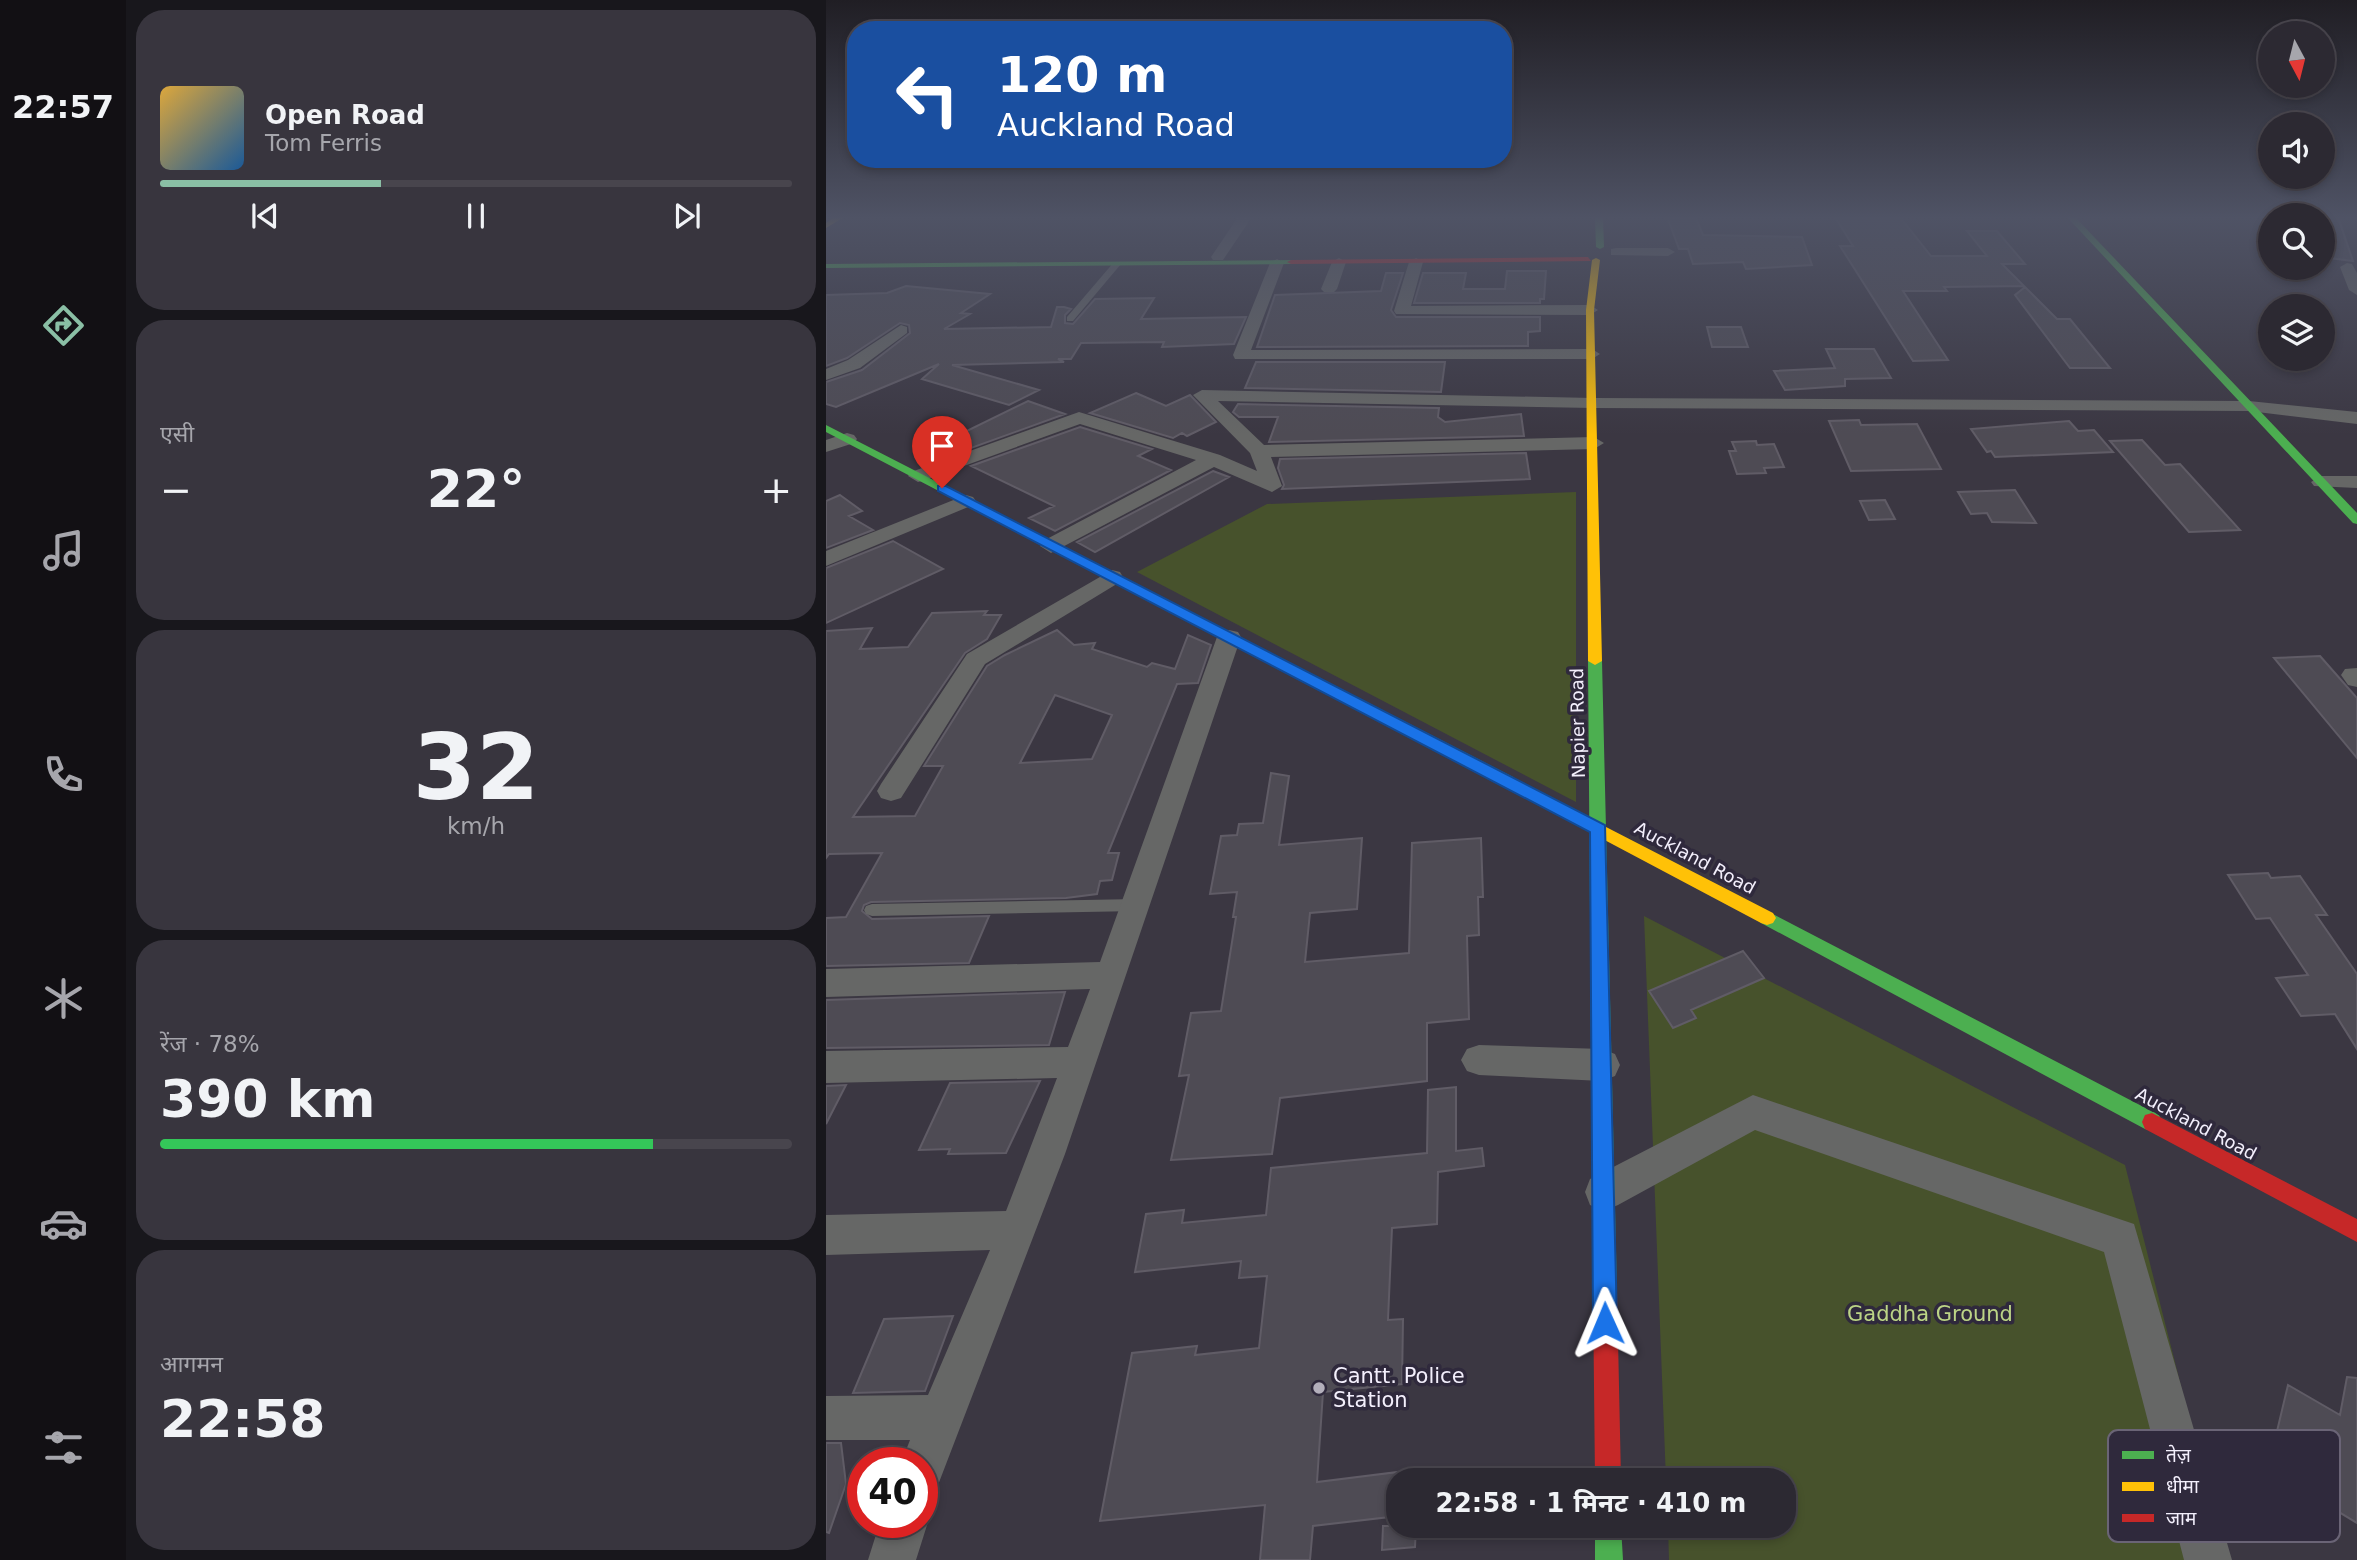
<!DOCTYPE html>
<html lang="hi">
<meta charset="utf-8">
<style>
:root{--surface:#2c2932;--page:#38353e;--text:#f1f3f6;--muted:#a6a6ac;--line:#48454d;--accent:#8abfa5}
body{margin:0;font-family:"DejaVu Sans","Noto Sans Devanagari",sans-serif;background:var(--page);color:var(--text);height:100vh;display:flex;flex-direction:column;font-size:26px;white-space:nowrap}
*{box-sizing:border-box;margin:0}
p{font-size:23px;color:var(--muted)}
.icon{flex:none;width:38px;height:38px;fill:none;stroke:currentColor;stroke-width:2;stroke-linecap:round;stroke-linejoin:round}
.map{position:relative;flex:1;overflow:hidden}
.sheet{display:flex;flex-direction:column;gap:10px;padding:10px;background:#18171c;width:700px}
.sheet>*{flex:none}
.guide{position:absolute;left:21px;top:21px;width:665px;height:147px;border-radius:28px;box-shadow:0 4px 10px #0003,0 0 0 2px var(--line);background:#1a4fa0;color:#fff;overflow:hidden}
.needle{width:46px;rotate:173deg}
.fabs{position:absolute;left:1432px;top:21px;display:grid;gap:14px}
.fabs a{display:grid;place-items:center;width:77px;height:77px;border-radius:50%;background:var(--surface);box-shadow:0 4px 10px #0003,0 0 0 2px var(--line);font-size:35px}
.speed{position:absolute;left:21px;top:1447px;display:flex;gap:14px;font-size:35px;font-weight:700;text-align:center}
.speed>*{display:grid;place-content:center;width:91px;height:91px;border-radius:50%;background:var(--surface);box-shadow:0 4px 10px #0003,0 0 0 2px var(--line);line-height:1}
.speed .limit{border:10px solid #d22;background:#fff;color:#111}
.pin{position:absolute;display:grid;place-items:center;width:60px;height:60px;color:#fff;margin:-72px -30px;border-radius:50% 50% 50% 0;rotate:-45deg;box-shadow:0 0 7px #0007}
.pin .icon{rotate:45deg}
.me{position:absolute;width:77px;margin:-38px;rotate:359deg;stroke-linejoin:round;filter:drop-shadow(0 0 5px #0008)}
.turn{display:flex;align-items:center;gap:24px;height:147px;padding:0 35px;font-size:32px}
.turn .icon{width:91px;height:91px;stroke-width:2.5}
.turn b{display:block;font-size:49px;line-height:60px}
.big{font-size:52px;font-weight:700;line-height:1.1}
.sheet .tile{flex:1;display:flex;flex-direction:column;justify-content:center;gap:10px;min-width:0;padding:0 24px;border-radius:28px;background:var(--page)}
.sheet .dial{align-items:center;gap:0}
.dial b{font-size:91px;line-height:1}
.song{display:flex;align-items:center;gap:21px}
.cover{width:84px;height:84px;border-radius:10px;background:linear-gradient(135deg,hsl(40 70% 55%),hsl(210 70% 35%))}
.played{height:7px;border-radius:4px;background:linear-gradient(90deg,var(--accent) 35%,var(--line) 35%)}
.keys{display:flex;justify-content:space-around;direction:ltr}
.heat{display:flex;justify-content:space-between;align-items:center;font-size:38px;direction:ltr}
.charge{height:10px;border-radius:5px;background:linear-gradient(90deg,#34c759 78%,var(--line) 0)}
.trip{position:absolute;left:560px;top:1468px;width:410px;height:70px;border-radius:28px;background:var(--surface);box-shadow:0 4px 10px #0003,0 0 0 2px var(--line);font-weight:700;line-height:70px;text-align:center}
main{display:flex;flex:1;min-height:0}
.dock{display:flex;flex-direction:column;width:126px;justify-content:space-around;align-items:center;background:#121014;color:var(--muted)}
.dock .icon{width:49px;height:49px}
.dock .on{color:var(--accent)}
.dock b{font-size:32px;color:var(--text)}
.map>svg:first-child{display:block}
.green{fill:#47522c}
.building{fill:#4e4b54;stroke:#605c66;stroke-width:2;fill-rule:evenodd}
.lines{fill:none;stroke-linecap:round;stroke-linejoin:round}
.lane{fill:#666766;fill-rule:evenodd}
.street{fill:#666766;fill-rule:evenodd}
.fast{fill:#4caf50;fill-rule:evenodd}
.slow{fill:#ffc107;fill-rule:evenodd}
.jam{fill:#c62828;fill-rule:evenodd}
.route{fill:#1a73e8;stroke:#114b97;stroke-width:2}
.poi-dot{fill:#b3afbb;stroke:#2f293c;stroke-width:2.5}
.labels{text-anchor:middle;stroke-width:7;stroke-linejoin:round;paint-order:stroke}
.street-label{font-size:18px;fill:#f3effc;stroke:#2f293c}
.near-park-label{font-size:21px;fill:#bcd486;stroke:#2f293c}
.near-poi-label{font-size:21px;fill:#f3effc;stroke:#2f293c;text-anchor:start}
.key{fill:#2f293c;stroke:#6a6476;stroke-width:2}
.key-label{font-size:19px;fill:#f3effc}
</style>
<main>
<nav class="dock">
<b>22:57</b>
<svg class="icon on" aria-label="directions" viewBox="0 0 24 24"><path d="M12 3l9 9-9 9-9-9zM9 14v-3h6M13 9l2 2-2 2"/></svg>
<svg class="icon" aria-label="music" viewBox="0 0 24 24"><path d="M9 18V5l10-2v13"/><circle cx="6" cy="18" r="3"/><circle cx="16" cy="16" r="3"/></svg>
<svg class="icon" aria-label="phone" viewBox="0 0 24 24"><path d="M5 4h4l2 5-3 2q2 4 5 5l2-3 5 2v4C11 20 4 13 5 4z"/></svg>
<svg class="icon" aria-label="climate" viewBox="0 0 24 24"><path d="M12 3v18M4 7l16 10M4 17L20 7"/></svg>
<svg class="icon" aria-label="car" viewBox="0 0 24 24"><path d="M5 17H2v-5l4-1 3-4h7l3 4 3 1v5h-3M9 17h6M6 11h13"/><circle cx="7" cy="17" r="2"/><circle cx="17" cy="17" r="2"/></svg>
<svg class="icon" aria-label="filters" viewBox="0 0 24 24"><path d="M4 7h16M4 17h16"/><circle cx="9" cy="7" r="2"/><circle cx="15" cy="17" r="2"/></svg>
</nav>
<section class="sheet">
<div class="tile">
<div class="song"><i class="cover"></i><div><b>Open Road</b><p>Tom Ferris</p></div></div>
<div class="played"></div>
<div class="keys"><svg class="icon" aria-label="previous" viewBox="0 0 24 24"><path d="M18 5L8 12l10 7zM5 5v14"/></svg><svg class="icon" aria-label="pause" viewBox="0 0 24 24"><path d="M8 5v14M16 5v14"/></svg><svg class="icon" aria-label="next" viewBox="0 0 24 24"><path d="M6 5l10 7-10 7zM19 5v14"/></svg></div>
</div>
<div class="tile"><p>एसी</p>
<div class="heat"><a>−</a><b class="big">22°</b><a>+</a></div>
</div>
<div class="tile dial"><b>32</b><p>km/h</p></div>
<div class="tile"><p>रेंज · 78%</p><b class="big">390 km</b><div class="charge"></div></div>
<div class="tile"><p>आगमन</p><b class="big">22:58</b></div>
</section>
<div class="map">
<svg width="1531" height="1560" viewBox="0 0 1531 1560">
<rect width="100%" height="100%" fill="#3b3742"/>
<path class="green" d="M 750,492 L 750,802 L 311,572 L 441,504 Z
M 818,916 L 1299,1165 L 1399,1560 L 843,1560 L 842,1526 L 957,1526 L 957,1480 L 840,1480 Z"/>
<path class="building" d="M 1009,217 L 1074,217 L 1105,256 L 1161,256 L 1141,231 L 1171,231 L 1199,264 L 1176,264 L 1198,286 L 1118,287 L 1121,291 L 1077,291 L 1122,360 L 1087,361 L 1014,246 L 1027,246 Z
M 1496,217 L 1512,217 L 1527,261 L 1496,257 Z
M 870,218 L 877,235 L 976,237 L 986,265 L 920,269 L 917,262 L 867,264 L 862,249 L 853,249 L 842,219 Z
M 681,271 L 720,271 L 718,299 L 714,299 L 714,303 L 588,303 L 597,273 L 640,273 L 637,289 L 679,289 Z
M 560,273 L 577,273 L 565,310 L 570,317 L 714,317 L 714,331 L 702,332 L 702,346 L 431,347 L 449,295 L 555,291 Z
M 80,286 L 164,294 L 135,313 L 144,314 L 118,329 L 225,327 L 231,307 L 238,307 L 245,309 L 239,315 L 239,323 L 247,324 L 269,299 L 328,298 L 315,319 L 420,317 L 408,344 L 336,347 L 338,342 L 255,343 L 245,359 L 232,359 L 238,362 L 126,365 L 213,390 L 183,405 L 96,379 L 113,364 L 10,407 L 0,404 L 0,382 L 36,370 L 84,333 L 83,325 L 74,323 L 21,358 L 0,366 L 0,295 L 61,293 Z
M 1199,287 L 1231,319 L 1244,319 L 1284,368 L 1244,368 L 1189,295 Z
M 881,327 L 915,327 L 922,347 L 886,347 Z
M 1000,349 L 1048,349 L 1065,378 L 1019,379 L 1019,386 L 959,390 L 948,371 L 1009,368 Z
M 430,362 L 619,362 L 615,392 L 419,388 Z
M 310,393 L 340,406 L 364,395 L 390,422 L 361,436 L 356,433 L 347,438 L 264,413 Z
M 202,401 L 239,414 L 123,456 L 106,448 Z
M 412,404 L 613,408 L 612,417 L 619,422 L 695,414 L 698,436 L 443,442 L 452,417 L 413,417 L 407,412 Z
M 1033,420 L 1035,425 L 1091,424 L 1115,469 L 1025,471 L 1003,421 Z
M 1243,421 L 1252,431 L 1268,430 L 1287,452 L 1169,457 L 1165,451 L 1161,452 L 1145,429 Z
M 254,427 L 326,449 L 312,456 L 345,470 L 229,531 L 203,518 L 228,506 L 145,466 Z
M 1316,440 L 1339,465 L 1354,464 L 1414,530 L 1363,532 L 1284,441 Z
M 930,441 L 931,445 L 948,444 L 958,467 L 938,468 L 940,473 L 911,474 L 903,451 L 910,451 L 906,442 Z
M 700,453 L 704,479 L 456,489 L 458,485 L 452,468 L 454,459 Z
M 387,471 L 403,477 L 269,552 L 251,542 Z
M 1189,490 L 1210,523 L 1166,522 L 1161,513 L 1145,514 L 1132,492 Z
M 14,495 L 36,511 L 23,516 L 47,530 L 0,548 L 0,501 Z
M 1059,500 L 1069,519 L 1043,520 L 1034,501 Z
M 67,541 L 117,569 L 0,623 L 0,568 Z
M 161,611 L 158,615 L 175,615 L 161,639 L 139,653 L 27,817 L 89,816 L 117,766 L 98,766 L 161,666 L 179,655 L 231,630 L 248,645 L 269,643 L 266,649 L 321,667 L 326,663 L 349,669 L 362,635 L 385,645 L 372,683 L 351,684 L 282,853 L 293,853 L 286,880 L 274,881 L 271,894 L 240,898 L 45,902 L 38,905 L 36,911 L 46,919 L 163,916 L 143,963 L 0,966 L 0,918 L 20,917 L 56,853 L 3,854 L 0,858 L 0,631 L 46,628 L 34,649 L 82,647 L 106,613 ZM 229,695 L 286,715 L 266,759 L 194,763 Z
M 1494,656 L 1531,698 L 1531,758 L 1448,658 Z
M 445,773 L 463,776 L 453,845 L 536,838 L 531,909 L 484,913 L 479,962 L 583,953 L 586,843 L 655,838 L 657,897 L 652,897 L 653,935 L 641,936 L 643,1019 L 601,1023 L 601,1081 L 454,1098 L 446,1154 L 345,1160 L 363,1075 L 353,1076 L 365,1013 L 395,1011 L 410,917 L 407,917 L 411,892 L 384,894 L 395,836 L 411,835 L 413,824 L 437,823 Z
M 1442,873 L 1445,878 L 1474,876 L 1501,915 L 1490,915 L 1531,974 L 1531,1049 L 1509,1014 L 1475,1016 L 1450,978 L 1482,975 L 1444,918 L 1430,919 L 1402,875 Z
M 917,951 L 938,978 L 865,1010 L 870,1018 L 847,1028 L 823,991 Z
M 239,992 L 223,1045 L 0,1048 L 0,1000 Z
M 214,1081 L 180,1153 L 122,1154 L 124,1149 L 93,1150 L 124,1083 Z
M 20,1085 L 0,1124 L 0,1086 Z
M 630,1087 L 630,1151 L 656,1148 L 658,1166 L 612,1172 L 611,1224 L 566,1228 L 562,1320 L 577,1319 L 576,1384 L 497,1392 L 491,1482 L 572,1472 L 572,1516 L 487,1526 L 484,1560 L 434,1560 L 439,1505 L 274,1521 L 306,1353 L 371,1346 L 369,1355 L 433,1348 L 441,1276 L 413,1278 L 415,1261 L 309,1272 L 320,1214 L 358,1210 L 356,1223 L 440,1215 L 445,1168 L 601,1153 L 602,1090 Z
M 127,1316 L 99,1391 L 27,1393 L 58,1319 Z
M 1521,1377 L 1531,1378 L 1531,1523 L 1442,1469 L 1462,1385 L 1514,1415 Z
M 0,1443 L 15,1443 L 20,1484 L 3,1533 L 0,1532 Z
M 557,1526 L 590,1526 L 589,1547 L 556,1550 Z"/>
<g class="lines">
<path class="lane" d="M 1525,217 L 1531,217 L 1531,222 Z
M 288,262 L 295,264 L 247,321 L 241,321 L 241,317 Z
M 312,899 L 318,901 L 320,905 L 318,909 L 312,911 L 46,916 L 40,914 L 38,910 L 40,906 L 46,904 Z"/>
<path class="street" d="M 412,217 L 426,217 L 397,260 L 387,260 L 385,257 Z
M 790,248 L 842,248 L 849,252 L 842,256 L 785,255 L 785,249 Z
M 513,258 L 520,262 L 511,289 L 508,292 L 498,292 L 495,289 L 506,262 Z
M 590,258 L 597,262 L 585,306 L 764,305 L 772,310 L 764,315 L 570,314 L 568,311 L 583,262 Z
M 451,259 L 458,263 L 425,350 L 766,349 L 774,354 L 766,359 L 409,359 L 407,355 L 444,263 Z
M 1521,263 L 1526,264 L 1531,273 L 1531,295 L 1523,290 L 1514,267 Z
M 75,325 L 81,327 L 81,333 L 34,368 L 0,380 L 0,369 L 22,360 Z
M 376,390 L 767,398 L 1423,401 L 1531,412 L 1531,424 L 1423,411 L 767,408 L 392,401 L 438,445 L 768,437 L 778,443 L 768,449 L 445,457 L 456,486 L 446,492 L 388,467 L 225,553 L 214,546 L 217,541 L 370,460 L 254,424 L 99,480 L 92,482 L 82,476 L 85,472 L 253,412 L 394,455 L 431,471 L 424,453 L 367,395 Z
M 21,433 L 28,435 L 31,439 L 28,443 L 0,452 L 0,440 Z
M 1495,476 L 1531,476 L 1531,488 L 1488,486 L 1485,482 Z
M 140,495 L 147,497 L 150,501 L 147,505 L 0,566 L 0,551 Z
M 286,570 L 294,572 L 297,577 L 294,582 L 159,664 L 75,798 L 65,801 L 55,798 L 51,791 L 55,784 L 141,654 Z
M 403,630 L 412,632 L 415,637 L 239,1154 L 112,1485 L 96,1492 L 96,1463 L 75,1463 L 84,1440 L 0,1440 L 0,1396 L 102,1395 L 164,1250 L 0,1255 L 0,1215 L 180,1211 L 231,1078 L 0,1083 L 0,1051 L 242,1047 L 264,989 L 0,997 L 0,969 L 274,962 L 391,637 L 394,632 Z
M 1531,668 L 1531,687 L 1522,685 L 1515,675 L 1519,669 Z
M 653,1045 L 776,1049 L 789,1054 L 794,1065 L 789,1076 L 776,1081 L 653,1075 L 641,1071 L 635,1060 L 641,1049 Z
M 927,1095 L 1308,1224 L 1406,1560 L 1358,1560 L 1278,1252 L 929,1130 L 792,1205 L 778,1211 L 764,1205 L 759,1192 L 764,1179 Z
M 96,1509 L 102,1522 L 90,1560 L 42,1560 L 54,1522 L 96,1522 Z"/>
<path class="fast" d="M 769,217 L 777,217 L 778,247 L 774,249 L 770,247 Z
M 1241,217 L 1249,217 L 1531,513 L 1531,524 L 1527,523 Z
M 468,260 L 469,262 L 465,264 L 0,268 L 0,264 Z
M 0,425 L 687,777 L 689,781 L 681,786 L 675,785 L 0,432 Z
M 769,657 L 776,661 L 791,1292 L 787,1300 L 779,1304 L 771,1300 L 767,1292 L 762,661 Z
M 941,911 L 1333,1115 L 1336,1122 L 1333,1129 L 1326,1131 L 1319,1129 L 935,923 L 932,918 L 935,913 Z
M 769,1526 L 795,1526 L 797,1560 L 769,1560 Z"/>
<path class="slow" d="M 9,217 L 18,217 L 0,228 L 0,223 Z
M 770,258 L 774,260 L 768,310 L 776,661 L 769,665 L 762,661 L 760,310 L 766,260 Z
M 681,776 L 947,913 L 950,918 L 947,923 L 941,925 L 935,923 L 675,785 L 673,781 Z"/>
<path class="jam" d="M 762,257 L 765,261 L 465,264 L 461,262 L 465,260 Z
M 1326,1113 L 1531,1219 L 1531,1242 L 1319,1129 L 1316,1122 L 1319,1115 Z
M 779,1280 L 787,1284 L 791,1292 L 795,1480 L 769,1480 L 767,1292 L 771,1284 Z"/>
</g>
<linearGradient id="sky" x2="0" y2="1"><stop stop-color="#201e24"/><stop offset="0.5" stop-color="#4f5365"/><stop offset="1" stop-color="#4f5365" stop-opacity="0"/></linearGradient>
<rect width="1531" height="435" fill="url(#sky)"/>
<path class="route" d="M 112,486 L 120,486 L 779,825 L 791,1323 L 788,1332 L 779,1335 L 771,1332 L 767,1323 L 764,832 L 112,491 Z"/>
<circle class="poi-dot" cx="493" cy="1388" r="7"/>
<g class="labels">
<g class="street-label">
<text transform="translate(752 723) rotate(-91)" y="6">Napier Road</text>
<text transform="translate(869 858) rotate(28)" y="6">Auckland Road</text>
<text transform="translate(1370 1124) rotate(28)" y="6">Auckland Road</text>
</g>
<g class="near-park-label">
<text x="1104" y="1321">Gaddha Ground</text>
</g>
<g class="near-poi-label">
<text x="507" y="1383">Cantt. Police<tspan x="507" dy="24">Station</tspan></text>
</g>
</g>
<rect x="1282" y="1430" width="232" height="112" rx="10" class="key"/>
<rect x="1296" y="1451" width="32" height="8" fill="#4caf50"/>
<rect x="1296" y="1482" width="32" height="9" fill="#ffc107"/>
<rect x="1296" y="1514" width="32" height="8" fill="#c62828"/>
<g class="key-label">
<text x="1340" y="1462">तेज़</text>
<text x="1340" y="1493">धीमा</text>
<text x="1340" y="1525">जाम</text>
</g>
</svg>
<div class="fabs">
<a><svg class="needle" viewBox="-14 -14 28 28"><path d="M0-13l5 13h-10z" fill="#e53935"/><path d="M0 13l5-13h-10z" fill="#a6a6ac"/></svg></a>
<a><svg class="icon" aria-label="sound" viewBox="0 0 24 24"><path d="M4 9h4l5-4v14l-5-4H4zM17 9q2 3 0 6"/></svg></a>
<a><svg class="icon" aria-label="search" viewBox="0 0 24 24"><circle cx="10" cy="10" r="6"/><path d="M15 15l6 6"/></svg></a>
<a><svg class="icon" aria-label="layers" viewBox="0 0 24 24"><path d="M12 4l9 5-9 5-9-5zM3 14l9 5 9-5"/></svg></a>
</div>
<div class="speed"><div class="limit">40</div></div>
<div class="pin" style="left:116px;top:488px;background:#d93025"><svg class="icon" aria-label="arrive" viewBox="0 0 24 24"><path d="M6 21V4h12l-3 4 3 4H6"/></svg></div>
<svg class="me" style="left:779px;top:1323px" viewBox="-20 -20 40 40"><path d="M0-17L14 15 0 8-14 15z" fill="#1a73e8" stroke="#fff" stroke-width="4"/></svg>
<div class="trip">22:58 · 1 मिनट · 410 m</div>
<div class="guide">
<div class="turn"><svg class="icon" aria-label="left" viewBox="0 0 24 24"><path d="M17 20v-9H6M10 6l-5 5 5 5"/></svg><div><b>120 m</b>Auckland Road</div></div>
</div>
</div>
</main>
